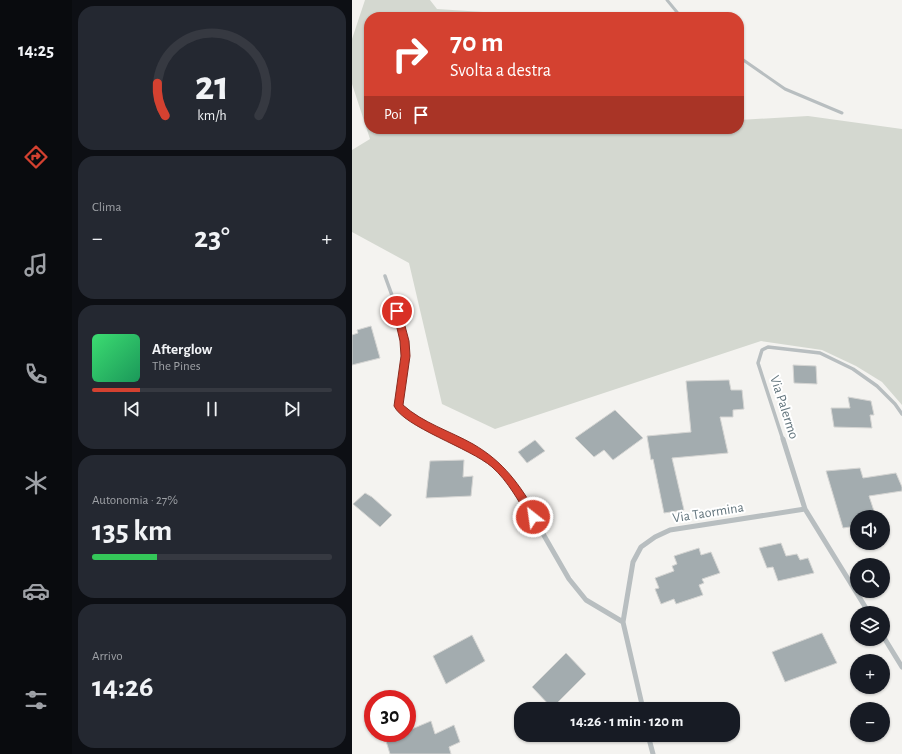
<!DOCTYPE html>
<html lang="it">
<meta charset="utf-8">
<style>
:root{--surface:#171b24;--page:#242831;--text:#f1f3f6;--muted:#9ea1a6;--line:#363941;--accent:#d44130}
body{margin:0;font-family:"Alegreya Sans",sans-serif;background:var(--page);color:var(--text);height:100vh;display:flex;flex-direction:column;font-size:15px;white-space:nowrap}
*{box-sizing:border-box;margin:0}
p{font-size:13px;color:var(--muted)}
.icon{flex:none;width:22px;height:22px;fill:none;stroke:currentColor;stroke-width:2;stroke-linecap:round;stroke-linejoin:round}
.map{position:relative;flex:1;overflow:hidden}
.details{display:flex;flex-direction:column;gap:6px;padding:6px;background:#0d0f14;width:280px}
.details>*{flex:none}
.hud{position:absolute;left:12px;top:12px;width:380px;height:122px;border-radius:16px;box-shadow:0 1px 3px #0004;background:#d44130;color:#fff;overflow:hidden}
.fabs{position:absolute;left:498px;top:510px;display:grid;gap:8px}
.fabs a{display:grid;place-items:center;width:40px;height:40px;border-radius:50%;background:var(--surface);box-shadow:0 1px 3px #0004;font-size:20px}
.speed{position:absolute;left:12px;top:690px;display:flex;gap:8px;font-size:20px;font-weight:700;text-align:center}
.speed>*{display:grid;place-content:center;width:52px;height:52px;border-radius:50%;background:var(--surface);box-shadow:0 1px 3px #0004;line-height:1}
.speed .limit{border:6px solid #d22;background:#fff;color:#111}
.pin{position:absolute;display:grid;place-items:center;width:34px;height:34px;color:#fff;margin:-17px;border:2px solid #fff;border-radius:50%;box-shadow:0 1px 4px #0007}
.me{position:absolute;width:44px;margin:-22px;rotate:330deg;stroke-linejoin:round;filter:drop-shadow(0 0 3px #0008)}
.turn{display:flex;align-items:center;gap:14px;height:84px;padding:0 20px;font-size:18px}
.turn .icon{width:52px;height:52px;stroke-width:2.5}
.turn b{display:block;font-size:28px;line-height:34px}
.then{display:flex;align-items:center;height:38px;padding:0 20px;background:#0003;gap:8px;font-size:15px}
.big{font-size:30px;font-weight:700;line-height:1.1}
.details .card{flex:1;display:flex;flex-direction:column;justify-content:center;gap:6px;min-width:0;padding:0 14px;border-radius:16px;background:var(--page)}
.details .dial{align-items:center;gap:0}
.dial svg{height:104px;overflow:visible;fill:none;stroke:var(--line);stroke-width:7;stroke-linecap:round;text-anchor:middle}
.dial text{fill:var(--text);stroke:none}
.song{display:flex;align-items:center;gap:12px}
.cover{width:48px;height:48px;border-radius:6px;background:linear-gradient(135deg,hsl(140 70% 55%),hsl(150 70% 35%))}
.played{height:4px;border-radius:2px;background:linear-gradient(90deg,var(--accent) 20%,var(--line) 20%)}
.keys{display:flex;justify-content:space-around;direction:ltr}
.heat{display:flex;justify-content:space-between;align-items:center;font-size:22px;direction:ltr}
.charge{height:6px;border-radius:3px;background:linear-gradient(90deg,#34c759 27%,var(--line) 0)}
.trip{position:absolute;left:162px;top:702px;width:226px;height:40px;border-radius:16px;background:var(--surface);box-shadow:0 1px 3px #0004;font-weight:700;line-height:40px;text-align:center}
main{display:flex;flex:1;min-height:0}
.tab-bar{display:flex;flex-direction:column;width:72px;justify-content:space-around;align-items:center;background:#090b0e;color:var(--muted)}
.tab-bar .icon{width:28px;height:28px}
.tab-bar .selected{color:var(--accent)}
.tab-bar b{font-size:18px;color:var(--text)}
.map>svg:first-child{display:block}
.green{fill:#d4d8d0}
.building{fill:#a3acaf;stroke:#d5d5d3}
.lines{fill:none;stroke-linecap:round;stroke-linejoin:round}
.minor-far2{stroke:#b8bec0;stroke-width:3}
.minor-far1{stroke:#b8bec0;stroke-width:3.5}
.minor{stroke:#b8bec0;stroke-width:5}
.route{fill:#d44130;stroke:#8a2a1f}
.labels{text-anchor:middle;stroke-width:4;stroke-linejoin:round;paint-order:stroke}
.street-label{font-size:14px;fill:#65777f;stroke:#fff}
</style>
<main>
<nav class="tab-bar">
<b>14:25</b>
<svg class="icon selected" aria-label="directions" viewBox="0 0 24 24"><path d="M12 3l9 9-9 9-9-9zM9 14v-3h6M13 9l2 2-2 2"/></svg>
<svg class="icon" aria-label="music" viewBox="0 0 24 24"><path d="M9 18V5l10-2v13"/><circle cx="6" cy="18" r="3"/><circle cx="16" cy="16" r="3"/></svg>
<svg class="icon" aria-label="phone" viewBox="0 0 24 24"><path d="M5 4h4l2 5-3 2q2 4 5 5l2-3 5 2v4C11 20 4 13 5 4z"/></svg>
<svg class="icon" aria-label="climate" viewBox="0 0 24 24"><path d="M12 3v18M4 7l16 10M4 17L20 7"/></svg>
<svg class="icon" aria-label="car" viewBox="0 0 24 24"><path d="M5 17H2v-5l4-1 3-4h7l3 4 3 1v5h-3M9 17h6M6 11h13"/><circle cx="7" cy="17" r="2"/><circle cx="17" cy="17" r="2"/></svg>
<svg class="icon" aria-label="filters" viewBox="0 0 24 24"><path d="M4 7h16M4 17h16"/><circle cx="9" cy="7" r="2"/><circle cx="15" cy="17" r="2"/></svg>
</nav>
<section class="details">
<div class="card dial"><svg viewBox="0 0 100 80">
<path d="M14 69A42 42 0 1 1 86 69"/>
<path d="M14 69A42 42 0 0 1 8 44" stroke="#d44130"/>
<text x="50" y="56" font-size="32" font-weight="700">21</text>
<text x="50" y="72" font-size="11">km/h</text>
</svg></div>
<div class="card"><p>Clima</p>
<div class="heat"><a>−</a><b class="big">23°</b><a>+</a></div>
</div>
<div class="card">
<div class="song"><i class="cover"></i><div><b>Afterglow</b><p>The Pines</p></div></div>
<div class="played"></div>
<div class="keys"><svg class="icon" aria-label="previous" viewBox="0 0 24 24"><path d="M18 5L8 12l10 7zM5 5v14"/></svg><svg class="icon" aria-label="pause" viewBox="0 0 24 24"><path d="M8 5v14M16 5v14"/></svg><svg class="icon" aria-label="next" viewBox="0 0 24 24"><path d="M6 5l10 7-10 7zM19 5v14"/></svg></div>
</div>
<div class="card"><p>Autonomia · 27%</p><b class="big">135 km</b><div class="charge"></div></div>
<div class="card"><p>Arrivo</p><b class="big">14:26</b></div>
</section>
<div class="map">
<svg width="550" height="754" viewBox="0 0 550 754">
<rect width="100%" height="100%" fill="#f4f3f0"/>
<path class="green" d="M 13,0 L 78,0 L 85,9 L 162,14 L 164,17 L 17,17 L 17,129 L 387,129 L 387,120 L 456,116 L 550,129 L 550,405 L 530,382 L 504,366 L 470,350 L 409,341 L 143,429 L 90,404 L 57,263 L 0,232 L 0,150 L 18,139 L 0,84 L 0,39 Z"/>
<path class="building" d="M 19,326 L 28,358 L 0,365 L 0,335 L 6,333 L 5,330 Z
M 441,365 L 464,366 L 465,384 L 442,383 Z
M 377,380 L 379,390 L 390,390 L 392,409 L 381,410 L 381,417 L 368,417 L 376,453 L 320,458 L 332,510 L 312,513 L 301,459 L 299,460 L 295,436 L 339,432 L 334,381 Z
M 496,397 L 519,401 L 522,415 L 518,415 L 520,428 L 482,427 L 479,408 L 498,408 Z
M 263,410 L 291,438 L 261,460 L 252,450 L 242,457 L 223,438 Z
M 183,440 L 193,451 L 175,463 L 166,452 Z
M 112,460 L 111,477 L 121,476 L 119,496 L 74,498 L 78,461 Z
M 508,468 L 511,478 L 544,473 L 550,487 L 550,491 L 517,496 L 524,517 L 505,517 L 505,526 L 491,528 L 474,471 Z
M 13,493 L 20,497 L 40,515 L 28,527 L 1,504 Z
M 429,543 L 434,556 L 445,554 L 448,560 L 456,558 L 462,573 L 426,581 L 421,567 L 415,568 L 407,548 Z
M 347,548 L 349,555 L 359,552 L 368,573 L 350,579 L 352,583 L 347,585 L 351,595 L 324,604 L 322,599 L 309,604 L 303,589 L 307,588 L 303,578 L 322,571 L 320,566 L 325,564 L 322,556 Z
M 470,633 L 485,663 L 433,682 L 420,652 Z
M 120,635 L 133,661 L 94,684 L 81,656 Z
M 214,653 L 234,674 L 200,708 L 180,687 Z
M 79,721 L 83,734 L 102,725 L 108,742 L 97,747 L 99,754 L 38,754 L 34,741 L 55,733 L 55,731 Z"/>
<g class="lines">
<path class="minor-far2" d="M 315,0 L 329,17
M 387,57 L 433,89 L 490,113"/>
<path class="minor-far1" d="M 33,276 C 41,299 52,323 53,348 C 54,367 50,387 46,406 L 59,418 L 104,440
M 431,440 L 406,363 L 410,350 L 416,347 L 468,353 L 501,369 L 525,386 L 543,404 L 550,414"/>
<path class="minor" d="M 102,439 L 118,447 L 144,465 L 167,492 L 217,579 L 234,600 L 271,622
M 431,439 L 453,509 L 517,613
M 531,636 L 550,667
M 291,709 L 271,622 L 281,562 L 289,547 L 303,537 L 318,530 L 453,509
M 296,735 L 301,754"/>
</g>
<path class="route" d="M 45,308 L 49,311 L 57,341 L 58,356 L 51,405 C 71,423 98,431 121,444 C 152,462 167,484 185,514 L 186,517 L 185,520 L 181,522 L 178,520 C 167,502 156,481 140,467 C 118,448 52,427 42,406 L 49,356 L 48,341 L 41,311 Z"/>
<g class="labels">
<g class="street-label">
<text transform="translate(433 407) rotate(72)" y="5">Via Palermo</text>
<text transform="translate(356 512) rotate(-9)" y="5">Via Taormina</text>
</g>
</g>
</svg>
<div class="fabs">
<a><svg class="icon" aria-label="sound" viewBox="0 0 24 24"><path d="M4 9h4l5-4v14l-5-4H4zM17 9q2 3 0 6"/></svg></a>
<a><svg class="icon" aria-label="search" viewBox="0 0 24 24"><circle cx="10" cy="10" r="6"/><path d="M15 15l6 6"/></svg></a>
<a><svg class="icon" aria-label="layers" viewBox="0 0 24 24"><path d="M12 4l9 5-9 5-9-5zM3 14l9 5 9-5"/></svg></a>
<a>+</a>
<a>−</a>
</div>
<div class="speed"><div class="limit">30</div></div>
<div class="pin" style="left:45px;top:311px;background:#d93025"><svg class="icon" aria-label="arrive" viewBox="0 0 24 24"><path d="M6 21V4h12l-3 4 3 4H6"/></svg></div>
<svg class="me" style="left:181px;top:517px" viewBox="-20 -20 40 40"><circle r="17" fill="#d44130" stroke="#fff" stroke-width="3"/><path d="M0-11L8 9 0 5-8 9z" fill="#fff"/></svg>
<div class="trip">14:26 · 1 min · 120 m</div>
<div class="hud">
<div class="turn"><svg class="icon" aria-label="right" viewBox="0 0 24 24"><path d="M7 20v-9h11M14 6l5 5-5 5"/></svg><div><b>70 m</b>Svolta a destra</div></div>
<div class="then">Poi<svg class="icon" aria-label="arrive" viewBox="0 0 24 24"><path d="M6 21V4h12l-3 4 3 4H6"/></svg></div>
</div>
</div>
</main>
